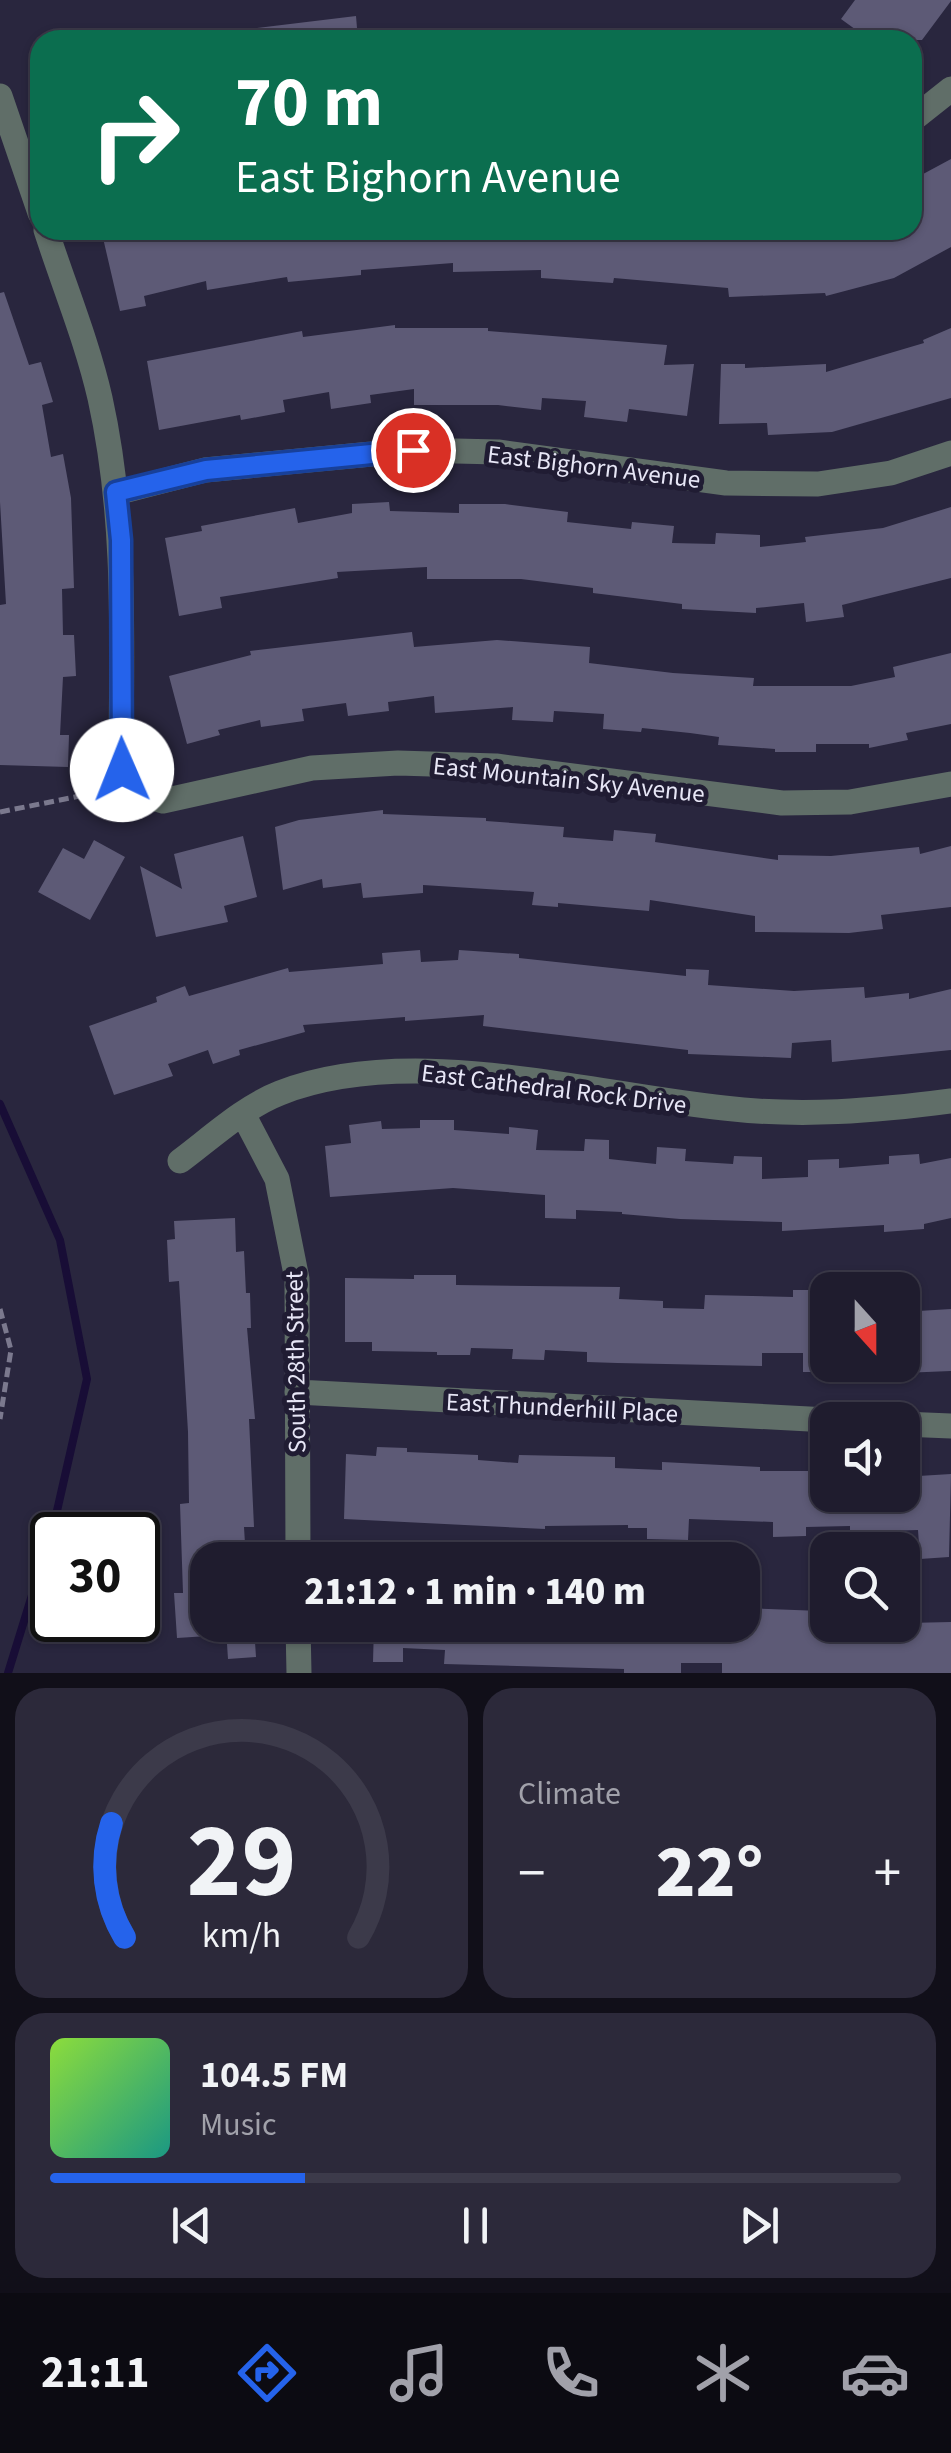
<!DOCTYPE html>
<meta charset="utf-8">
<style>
:root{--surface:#1f1c2e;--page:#2c293a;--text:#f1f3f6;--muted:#a1a1aa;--line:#3c3a4a;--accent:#2563eb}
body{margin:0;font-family:"Source Sans 3",sans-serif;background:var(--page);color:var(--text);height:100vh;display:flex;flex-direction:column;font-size:38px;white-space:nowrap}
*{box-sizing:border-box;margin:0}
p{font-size:32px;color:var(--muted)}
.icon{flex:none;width:55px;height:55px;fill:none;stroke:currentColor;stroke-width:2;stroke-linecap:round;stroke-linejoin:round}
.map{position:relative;height:1673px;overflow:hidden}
.sheet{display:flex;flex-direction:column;gap:15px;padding:15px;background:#110f19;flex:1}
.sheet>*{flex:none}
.guide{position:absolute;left:30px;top:30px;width:892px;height:210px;border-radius:30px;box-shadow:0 2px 8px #0004,0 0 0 2px var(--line);background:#0b6e4f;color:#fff;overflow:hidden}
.needle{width:65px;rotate:159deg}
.controls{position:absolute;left:810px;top:1272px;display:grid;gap:20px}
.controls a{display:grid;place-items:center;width:110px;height:110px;border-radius:20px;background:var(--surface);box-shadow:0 2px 8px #0004,0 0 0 2px var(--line);font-size:50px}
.speed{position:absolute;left:30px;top:1512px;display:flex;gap:20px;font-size:50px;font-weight:700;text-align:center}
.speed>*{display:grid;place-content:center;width:130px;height:130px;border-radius:50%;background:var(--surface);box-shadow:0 2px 8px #0004,0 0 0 2px var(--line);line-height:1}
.speed .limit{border:5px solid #111;border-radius:15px;background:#fff;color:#111}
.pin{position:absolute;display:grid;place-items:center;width:85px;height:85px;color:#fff;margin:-42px;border:5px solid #fff;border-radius:50%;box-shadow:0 2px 10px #0007}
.me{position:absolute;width:110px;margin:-55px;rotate:359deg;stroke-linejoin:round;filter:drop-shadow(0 0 8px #0008)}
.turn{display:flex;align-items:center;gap:35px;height:210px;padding:0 40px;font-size:45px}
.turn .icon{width:130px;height:130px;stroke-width:2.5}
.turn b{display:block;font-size:70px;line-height:85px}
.big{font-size:75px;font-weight:800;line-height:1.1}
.sheet .widget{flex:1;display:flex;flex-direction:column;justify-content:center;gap:15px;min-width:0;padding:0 35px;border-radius:30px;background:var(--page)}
.sheet .dial{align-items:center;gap:0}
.dial svg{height:260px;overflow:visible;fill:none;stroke:var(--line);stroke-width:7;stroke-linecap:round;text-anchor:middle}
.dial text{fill:var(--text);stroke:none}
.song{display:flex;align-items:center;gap:30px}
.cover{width:120px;height:120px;border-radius:15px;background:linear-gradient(135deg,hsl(90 70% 55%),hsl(170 70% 35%))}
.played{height:10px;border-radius:5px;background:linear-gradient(90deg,var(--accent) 30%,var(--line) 30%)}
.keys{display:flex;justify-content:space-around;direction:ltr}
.heat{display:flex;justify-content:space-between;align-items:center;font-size:55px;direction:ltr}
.sheet .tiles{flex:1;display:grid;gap:15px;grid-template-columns:1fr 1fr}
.widget:last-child{grid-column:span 2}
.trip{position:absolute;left:190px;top:1542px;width:570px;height:100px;border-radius:30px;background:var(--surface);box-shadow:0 2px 8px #0004,0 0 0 2px var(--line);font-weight:800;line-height:100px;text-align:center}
.tabs{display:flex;height:160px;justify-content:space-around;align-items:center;background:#0c0b12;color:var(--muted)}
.tabs .icon{width:70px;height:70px}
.tabs .on{color:var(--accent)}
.tabs b{font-size:45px;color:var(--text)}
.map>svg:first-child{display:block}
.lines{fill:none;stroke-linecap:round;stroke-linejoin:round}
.stream{stroke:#180d36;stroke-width:8}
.building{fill:#5d5a76}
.path{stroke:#7b798e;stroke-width:5;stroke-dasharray:10 5;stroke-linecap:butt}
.street{stroke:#606e68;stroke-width:25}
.route-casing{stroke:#184099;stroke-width:25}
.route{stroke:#2563eb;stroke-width:18}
.labels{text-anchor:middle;stroke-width:10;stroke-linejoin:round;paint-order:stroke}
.street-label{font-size:25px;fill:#e7e6f6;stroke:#201c33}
</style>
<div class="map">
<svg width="951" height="1673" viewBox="0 0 951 1673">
<rect width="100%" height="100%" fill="#29263e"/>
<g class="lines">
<path class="stream" d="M 0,1104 L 60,1240 L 87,1379 L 54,1524 L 8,1673"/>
</g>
<path class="building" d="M 855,0 L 951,0 L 951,1 L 922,40 L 870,40 L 841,19 Z
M 356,16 L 358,40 L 258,40 L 257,28 Z
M 951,159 L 951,247 L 894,278 L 826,296 L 825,293 L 729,297 L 728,288 L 614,278 L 613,283 L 541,278 L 541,270 L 453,272 L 453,263 L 361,270 L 361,275 L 288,282 L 287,277 L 207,290 L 206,281 L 144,296 L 146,306 L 120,311 L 103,238 L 136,230 L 701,230 L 701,234 L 912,230 L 912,180 Z
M 4,292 L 29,365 L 41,362 L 53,402 L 42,405 L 51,457 L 63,454 L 71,498 L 74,588 L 62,589 L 63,635 L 74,635 L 76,676 L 63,677 L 60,735 L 69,735 L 68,767 L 0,765 L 0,605 L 6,604 L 0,502 L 0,293 Z
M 395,325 L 395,328 L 488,328 L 488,331 L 667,345 L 664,365 L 694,364 L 687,416 L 629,409 L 627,422 L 584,417 L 586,401 L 542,398 L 541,410 L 498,405 L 414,405 L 414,389 L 370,395 L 371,403 L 331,409 L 329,392 L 283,400 L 285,412 L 241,420 L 240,415 L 159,430 L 147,361 L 302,331 L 303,337 Z
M 951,328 L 951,398 L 832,432 L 768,435 L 767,423 L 719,424 L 721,364 L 745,364 L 745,368 L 826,364 L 826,372 L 924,343 L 923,340 Z
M 389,502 L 390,511 L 459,513 L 459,504 L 505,504 L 568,512 L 567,522 L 631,529 L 632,522 L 674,526 L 672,543 L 715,544 L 716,533 L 760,535 L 760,547 L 806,542 L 805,537 L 883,528 L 951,507 L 951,578 L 842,605 L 844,617 L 806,622 L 804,603 L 756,608 L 756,613 L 682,609 L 682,604 L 593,593 L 593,588 L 521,579 L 427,579 L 427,567 L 337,572 L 338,578 L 220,597 L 222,608 L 179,616 L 165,538 L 202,531 L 201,526 L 295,508 L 298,523 L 352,513 L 352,504 Z
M 412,632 L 414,647 L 497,640 L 590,647 L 589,663 L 673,673 L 754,678 L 753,686 L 851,686 L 895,677 L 893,667 L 951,653 L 951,724 L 906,733 L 908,740 L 869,748 L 869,744 L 816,744 L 816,752 L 775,752 L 775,749 L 718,745 L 719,737 L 690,733 L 642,728 L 641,732 L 603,729 L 604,714 L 554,711 L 553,722 L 512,720 L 513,707 L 435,713 L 434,696 L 388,702 L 389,711 L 348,716 L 346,703 L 302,709 L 304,721 L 261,727 L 260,720 L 218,730 L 220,735 L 187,744 L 169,676 L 251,655 L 250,651 Z
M 383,810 L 383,814 L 486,818 L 486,821 L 564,827 L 563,837 L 613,841 L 614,830 L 656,834 L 655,842 L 778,860 L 778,855 L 831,856 L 919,847 L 920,854 L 951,846 L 951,907 L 881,915 L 883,929 L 849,933 L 755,932 L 755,916 L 650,900 L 649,911 L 558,903 L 558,907 L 532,905 L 534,892 L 423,885 L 423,893 L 363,898 L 361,883 L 323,888 L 322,879 L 283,890 L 275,827 L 299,820 Z
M 243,836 L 257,897 L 224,906 L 228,922 L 156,937 L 140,866 L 182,889 L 174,854 Z
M 94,840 L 125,857 L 90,920 L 38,892 L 63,848 L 84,859 Z
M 420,950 L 421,962 L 458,960 L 459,950 L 519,954 L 519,958 L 686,976 L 686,969 L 709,970 L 708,985 L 794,991 L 864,987 L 865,998 L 909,993 L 909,999 L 951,989 L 951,1050 L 832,1062 L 831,1040 L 792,1043 L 791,1058 L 688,1054 L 688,1050 L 483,1026 L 484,1015 L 405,1021 L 405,1017 L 303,1025 L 305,1032 L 239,1050 L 240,1055 L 213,1064 L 208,1050 L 168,1064 L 173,1076 L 114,1095 L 89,1026 L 157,1002 L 156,997 L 185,986 L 189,996 L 288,968 L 289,972 L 383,964 L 382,953 Z
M 420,1120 L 454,1120 L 454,1130 L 509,1134 L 509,1127 L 538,1130 L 536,1150 L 584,1151 L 585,1139 L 609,1140 L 609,1159 L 656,1164 L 657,1147 L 686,1149 L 685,1161 L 733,1164 L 734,1156 L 762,1157 L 762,1179 L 808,1177 L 808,1160 L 839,1159 L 839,1168 L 889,1164 L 889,1156 L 919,1154 L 920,1164 L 951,1158 L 951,1218 L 924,1224 L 924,1229 L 884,1232 L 884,1225 L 782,1231 L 782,1222 L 680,1219 L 622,1214 L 622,1212 L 576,1210 L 576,1219 L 545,1218 L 545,1195 L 453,1188 L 330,1197 L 325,1146 L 351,1143 L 349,1125 L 381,1121 L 382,1129 L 420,1128 Z
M 235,1218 L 236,1252 L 244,1251 L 246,1293 L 250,1293 L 251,1328 L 247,1328 L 255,1419 L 249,1419 L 254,1527 L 244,1527 L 246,1560 L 208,1560 L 208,1636 L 177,1638 L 174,1593 L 183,1593 L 180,1504 L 189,1503 L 188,1432 L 179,1281 L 169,1282 L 167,1240 L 175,1239 L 174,1221 Z
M 414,1275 L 456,1275 L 456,1285 L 620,1287 L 619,1299 L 663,1301 L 663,1308 L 704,1309 L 705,1295 L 793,1297 L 793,1290 L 828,1290 L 828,1372 L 803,1372 L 803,1353 L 762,1353 L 762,1366 L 617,1363 L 587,1362 L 587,1352 L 545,1350 L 544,1360 L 512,1359 L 513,1349 L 471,1348 L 470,1355 L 437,1355 L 437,1352 L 372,1351 L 372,1342 L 345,1342 L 345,1278 L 414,1279 Z
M 951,1309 L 951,1371 L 902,1373 L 902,1312 Z
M 377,1447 L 407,1448 L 407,1452 L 478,1455 L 478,1460 L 518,1463 L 519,1455 L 615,1457 L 615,1468 L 662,1470 L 662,1462 L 760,1467 L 760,1471 L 828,1471 L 828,1495 L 902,1495 L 902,1477 L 951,1474 L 949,1557 L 920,1559 L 918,1530 L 850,1532 L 850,1526 L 806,1527 L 806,1536 L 773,1537 L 773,1522 L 689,1519 L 688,1540 L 647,1539 L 647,1528 L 628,1528 L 628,1525 L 545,1526 L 545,1529 L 344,1519 L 346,1454 L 376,1456 Z
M 742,1608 L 821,1611 L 821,1625 L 951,1622 L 951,1673 L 722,1673 L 722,1663 L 681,1663 L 681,1673 L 624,1673 L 624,1669 L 444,1664 L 445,1650 L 403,1648 L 403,1662 L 373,1662 L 374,1625 L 742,1625 Z
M 254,1627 L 256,1657 L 228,1659 L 226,1629 Z"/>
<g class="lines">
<path class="path" d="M 0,812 L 105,791
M 0,1309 L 11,1350 L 0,1419"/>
<path class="street" d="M 0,96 L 40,213
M 912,120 L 951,89
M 46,230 C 64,286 87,341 100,398 C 126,515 122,632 121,750 L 122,770 L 130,791 L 163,801 L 312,768 L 398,763 L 496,766 L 782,803 L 850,802 L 951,784
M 116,493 L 205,470 L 413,450 L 498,452 L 726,483 L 818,484 L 891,473 L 951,453
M 243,1114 L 277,1179 L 297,1279 L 298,1560
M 180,1161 C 211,1138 244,1107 280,1093 C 409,1042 589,1094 724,1108 C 800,1117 876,1111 951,1101
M 297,1392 L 828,1420
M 902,1424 L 951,1426
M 298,1625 L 299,1673"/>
</g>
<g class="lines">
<defs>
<path id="route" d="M 122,770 L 121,540 L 116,492 L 206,470 L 413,450"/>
</defs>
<use href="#route" class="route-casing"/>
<use href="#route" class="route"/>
</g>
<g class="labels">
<g class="street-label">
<text transform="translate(594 466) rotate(7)" y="9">East Bighorn Avenue</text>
<text transform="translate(569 779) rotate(6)" y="9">East Mountain Sky Avenue</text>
<text transform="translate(554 1088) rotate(7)" y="9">East Cathedral Rock Drive</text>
<text transform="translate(295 1362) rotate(-91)" y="9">South 28th Street</text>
<text transform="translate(562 1407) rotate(3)" y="9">East Thunderhill Place</text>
</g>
</g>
</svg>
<div class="controls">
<a><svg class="needle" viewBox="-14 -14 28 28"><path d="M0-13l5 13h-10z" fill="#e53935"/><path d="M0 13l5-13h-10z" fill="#a1a1aa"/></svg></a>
<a><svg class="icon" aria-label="sound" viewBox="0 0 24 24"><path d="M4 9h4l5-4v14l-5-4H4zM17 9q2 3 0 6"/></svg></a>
<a><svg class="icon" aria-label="search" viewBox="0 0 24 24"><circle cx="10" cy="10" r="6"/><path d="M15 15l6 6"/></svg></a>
</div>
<div class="speed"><div class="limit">30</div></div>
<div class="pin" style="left:413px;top:450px;background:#d93025"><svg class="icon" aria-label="arrive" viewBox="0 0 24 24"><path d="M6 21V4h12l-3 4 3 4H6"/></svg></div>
<svg class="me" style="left:122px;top:770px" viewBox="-20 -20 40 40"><circle r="19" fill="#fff"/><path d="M0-13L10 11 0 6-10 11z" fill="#2563eb"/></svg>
<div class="trip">21:12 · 1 min · 140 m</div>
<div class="guide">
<div class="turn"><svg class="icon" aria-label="right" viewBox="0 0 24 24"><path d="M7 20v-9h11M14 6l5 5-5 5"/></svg><div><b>70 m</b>East Bighorn Avenue</div></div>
</div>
</div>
<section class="sheet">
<div class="tiles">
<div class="widget dial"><svg viewBox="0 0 100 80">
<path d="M14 69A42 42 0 1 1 86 69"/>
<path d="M14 69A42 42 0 0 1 10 34" stroke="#2563eb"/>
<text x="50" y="56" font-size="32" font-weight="700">29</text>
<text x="50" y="72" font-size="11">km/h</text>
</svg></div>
<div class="widget"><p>Climate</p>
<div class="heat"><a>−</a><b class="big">22°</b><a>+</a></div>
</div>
<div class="widget">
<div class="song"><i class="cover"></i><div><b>104.5 FM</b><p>Music</p></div></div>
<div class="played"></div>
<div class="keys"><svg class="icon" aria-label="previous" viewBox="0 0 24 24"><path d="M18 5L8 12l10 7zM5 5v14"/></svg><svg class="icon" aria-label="pause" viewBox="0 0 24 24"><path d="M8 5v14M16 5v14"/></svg><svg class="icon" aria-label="next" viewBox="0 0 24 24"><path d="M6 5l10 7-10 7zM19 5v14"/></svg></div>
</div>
</div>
</section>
<nav class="tabs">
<b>21:11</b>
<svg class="icon on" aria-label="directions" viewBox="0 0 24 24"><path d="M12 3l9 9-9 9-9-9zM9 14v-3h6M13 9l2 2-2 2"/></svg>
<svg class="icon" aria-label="music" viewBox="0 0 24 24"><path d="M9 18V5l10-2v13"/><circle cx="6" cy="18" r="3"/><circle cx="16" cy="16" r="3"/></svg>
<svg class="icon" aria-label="phone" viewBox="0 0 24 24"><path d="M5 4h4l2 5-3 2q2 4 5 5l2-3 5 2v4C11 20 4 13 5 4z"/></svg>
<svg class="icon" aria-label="climate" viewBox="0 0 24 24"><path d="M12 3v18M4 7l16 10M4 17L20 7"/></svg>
<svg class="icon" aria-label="car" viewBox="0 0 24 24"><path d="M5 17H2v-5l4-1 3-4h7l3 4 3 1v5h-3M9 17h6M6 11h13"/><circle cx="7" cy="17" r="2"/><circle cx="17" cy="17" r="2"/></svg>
</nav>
